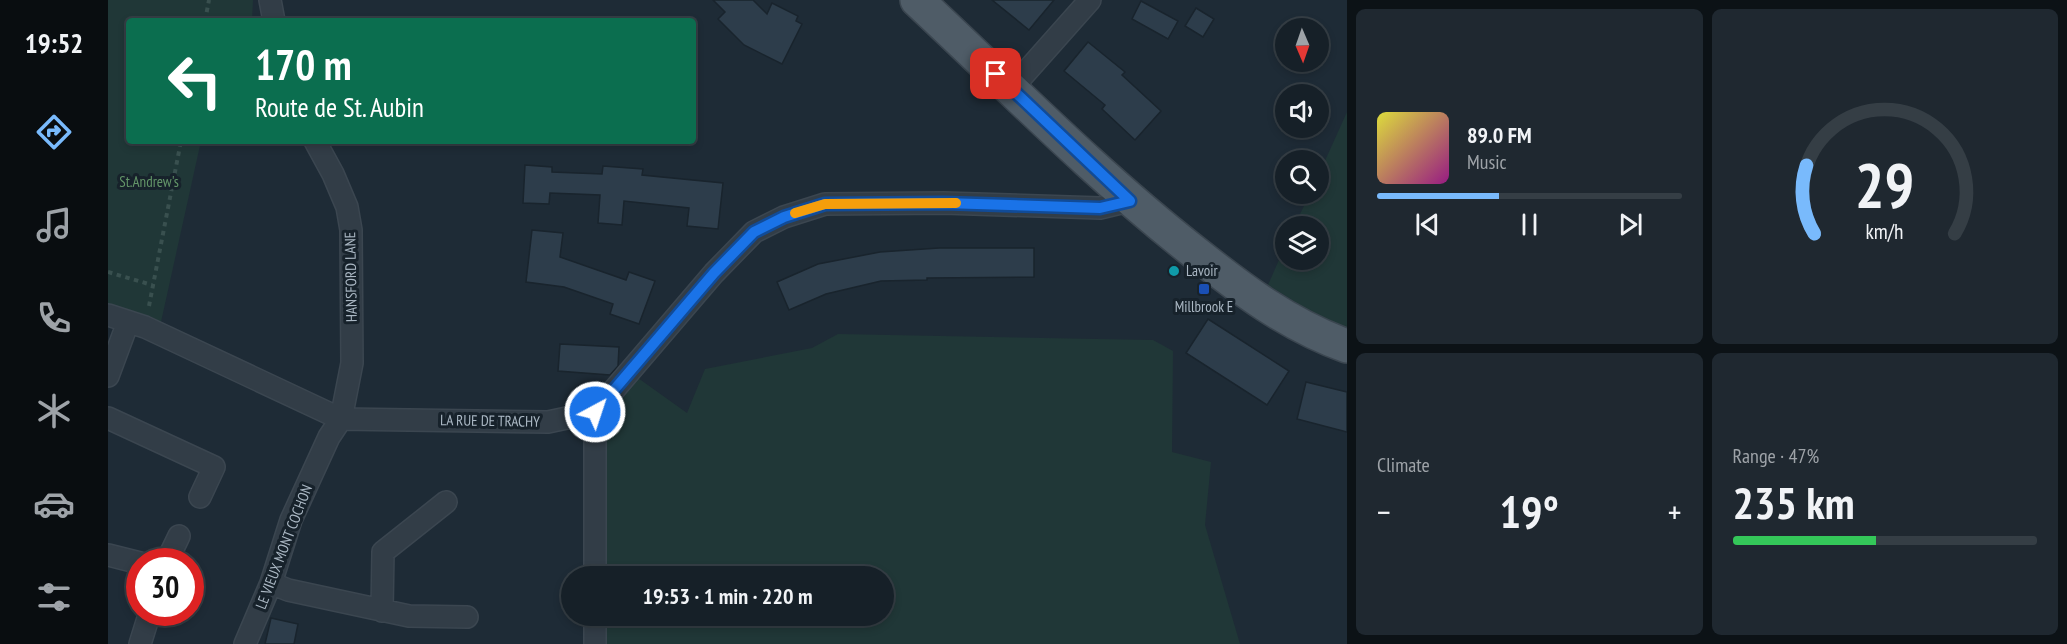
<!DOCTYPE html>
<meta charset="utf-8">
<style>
:root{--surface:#162028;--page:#1f2830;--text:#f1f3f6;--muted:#9ea3a8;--line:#353e45;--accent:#79bafc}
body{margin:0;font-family:"PT Sans Narrow",sans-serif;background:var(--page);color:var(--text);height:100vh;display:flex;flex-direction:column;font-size:22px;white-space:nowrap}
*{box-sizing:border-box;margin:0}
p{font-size:20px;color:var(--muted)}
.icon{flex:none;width:33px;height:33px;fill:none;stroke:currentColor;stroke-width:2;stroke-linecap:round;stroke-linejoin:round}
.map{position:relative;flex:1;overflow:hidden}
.details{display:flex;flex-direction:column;gap:9px;padding:9px;background:#0c1216;width:720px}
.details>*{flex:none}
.guide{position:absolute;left:18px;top:18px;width:570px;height:126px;border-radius:6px;box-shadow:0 3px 9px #0003,0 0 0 2px var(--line);background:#0b6e4f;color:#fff;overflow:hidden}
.needle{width:39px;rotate:178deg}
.controls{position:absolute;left:1167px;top:18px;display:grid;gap:12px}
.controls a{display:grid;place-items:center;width:54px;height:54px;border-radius:50%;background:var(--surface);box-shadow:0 3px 9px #0003,0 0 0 2px var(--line);font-size:30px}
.speed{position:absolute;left:18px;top:548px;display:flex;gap:12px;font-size:30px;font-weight:700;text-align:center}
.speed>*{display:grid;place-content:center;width:78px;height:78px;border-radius:50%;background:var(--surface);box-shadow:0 3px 9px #0003,0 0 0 2px var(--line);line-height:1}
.speed .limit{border:9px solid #d22;background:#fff;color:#111}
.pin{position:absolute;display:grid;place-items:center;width:51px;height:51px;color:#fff;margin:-26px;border-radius:12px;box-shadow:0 3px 9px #0006}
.me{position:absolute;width:66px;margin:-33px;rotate:40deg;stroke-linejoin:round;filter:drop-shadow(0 0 4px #0008)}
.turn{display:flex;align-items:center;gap:21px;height:126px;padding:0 30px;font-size:27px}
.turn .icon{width:78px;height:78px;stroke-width:2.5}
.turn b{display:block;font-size:42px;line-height:51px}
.big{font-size:45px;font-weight:800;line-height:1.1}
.details .tile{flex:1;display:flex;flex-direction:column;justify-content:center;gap:9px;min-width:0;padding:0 21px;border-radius:9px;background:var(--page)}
.details .dial{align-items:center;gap:0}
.dial svg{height:156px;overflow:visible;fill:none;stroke:var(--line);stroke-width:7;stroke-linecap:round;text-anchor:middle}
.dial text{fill:var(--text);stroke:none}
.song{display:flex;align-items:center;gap:18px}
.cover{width:72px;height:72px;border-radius:9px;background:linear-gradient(135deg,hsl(60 70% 55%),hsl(310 70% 35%))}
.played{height:6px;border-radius:3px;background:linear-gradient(90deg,var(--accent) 40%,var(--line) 40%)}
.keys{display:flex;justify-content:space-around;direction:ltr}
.heat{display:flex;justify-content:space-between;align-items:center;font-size:33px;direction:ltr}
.charge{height:9px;border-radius:4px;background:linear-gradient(90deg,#34c759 47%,var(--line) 0)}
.details .tiles{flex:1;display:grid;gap:9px;grid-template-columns:repeat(2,1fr)}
.trip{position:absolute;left:453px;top:566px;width:333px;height:60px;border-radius:30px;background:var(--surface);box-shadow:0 3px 9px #0003,0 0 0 2px var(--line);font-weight:800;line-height:60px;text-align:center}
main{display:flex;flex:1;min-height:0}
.dock{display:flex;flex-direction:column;width:108px;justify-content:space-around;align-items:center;background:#090d10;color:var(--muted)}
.dock .icon{width:42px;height:42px}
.dock .selected{color:var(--accent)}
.dock b{font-size:27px;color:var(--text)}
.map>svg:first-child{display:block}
.green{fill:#203737}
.building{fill:#2d3d4b;stroke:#19242d;stroke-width:1.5}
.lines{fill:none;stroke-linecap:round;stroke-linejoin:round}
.street-casing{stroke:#3b4650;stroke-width:24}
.primary-casing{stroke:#3b4650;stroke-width:36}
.path{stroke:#39504f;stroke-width:4;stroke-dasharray:4.5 4.5;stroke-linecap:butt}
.street{stroke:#323d47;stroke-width:21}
.primary{stroke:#4f5c67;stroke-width:33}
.route-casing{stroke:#114b97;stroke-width:15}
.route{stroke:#1a73e8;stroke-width:10}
.slow{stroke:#f59e0b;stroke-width:10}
.culture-dot{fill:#0f9aa8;stroke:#17222b;stroke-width:2}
.transit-dot{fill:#1a4fb4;stroke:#17222b;stroke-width:2}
.labels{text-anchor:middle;stroke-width:6;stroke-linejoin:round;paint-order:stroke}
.park-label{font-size:15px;fill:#639568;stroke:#17222b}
.poi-label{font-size:15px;fill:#abb8c4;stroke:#17222b;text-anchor:start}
.street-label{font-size:15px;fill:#abb8c4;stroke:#17222b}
</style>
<main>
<nav class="dock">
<b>19:52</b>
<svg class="icon selected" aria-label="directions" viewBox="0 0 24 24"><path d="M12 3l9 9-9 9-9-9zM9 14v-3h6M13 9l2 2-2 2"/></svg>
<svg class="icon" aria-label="music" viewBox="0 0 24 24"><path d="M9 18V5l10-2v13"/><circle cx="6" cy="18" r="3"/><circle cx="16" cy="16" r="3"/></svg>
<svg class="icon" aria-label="phone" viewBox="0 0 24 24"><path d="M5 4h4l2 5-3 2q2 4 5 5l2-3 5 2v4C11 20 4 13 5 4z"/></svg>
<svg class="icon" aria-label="climate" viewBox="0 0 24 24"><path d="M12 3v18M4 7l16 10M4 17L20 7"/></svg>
<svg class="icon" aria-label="car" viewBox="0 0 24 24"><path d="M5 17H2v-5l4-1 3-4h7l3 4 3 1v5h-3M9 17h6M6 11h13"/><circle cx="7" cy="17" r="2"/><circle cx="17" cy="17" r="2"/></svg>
<svg class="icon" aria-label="filters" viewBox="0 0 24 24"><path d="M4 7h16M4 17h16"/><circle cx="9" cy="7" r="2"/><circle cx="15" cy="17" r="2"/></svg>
</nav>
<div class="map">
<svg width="1239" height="644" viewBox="0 0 1239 644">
<rect width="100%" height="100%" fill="#1e2b36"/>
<path class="green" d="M 0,0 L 145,0 L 144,21 L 21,21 L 21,141 L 93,141 L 53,322 L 0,307 Z
M 1239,112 L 1239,335 L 1160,285 L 1177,246 L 1178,260 L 1210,260 L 1210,226 L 1186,226 L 1202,194 L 1210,194 L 1211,174 Z
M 730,334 L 1045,340 L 1065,351 L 1064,452 L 1103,462 L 1097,525 L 1132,644 L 494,644 L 494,615 L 776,615 L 776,576 L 495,576 L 496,419 L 530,378 L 579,413 L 597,369 L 704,348 Z"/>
<path class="building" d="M 605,0 L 645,0 L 659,14 L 664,3 L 690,16 L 688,21 L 694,24 L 674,64 L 636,45 L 610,19 L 617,12 Z
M 884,0 L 946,0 L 921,30 Z
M 1033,1 L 1070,21 L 1060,39 L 1024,19 Z
M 1088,8 L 1106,19 L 1095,37 L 1077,26 Z
M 980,42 L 1017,72 L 1014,75 L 1053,111 L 1027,140 L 994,109 L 997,105 L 956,71 Z
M 417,165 L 444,167 L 444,172 L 494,174 L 495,166 L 535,169 L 534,175 L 615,183 L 610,229 L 579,226 L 581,208 L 516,201 L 514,225 L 490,223 L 492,195 L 442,193 L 441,204 L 415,203 Z
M 424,230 L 455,233 L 452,257 L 518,280 L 521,272 L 547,281 L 531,324 L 502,314 L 505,304 L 456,287 L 418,282 Z
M 831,248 L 926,248 L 926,277 L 819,278 L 819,280 L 773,281 L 718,294 L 681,310 L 669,282 L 710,264 L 772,252 Z
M 1100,319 L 1181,371 L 1159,405 L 1078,353 Z
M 452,344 L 511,347 L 510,366 L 502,375 L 450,371 Z
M 1198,382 L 1239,392 L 1239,432 L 1189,419 Z
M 163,618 L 190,624 L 186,644 L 157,644 Z"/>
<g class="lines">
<defs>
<path id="street" d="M 162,0 L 166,21
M 903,89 L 982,0
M 0,315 L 37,327 L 233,419 L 440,422 L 487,412 L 606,273 L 646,232 L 676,217 L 717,204 L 836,203 L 992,208 L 1021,201
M 0,376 L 20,322
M 0,418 L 106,467 L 92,497
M 0,555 L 32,563
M 59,561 L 71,536
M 487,576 L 487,412
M 163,583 L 180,590 L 301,616 L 359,617
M 274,611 L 275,552 L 338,502
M 32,644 L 42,612
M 137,644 L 163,583 L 183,520 L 221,437 L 233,419 L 244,363 L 243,230 L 239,207 L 225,174 L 207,141
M 487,644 L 487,615"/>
<path id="primary" d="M 809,0 C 900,85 987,174 1085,251 C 1133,289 1180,325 1239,346"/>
</defs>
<use href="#street" class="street-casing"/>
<use href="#primary" class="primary-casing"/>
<path class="path" d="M 97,21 L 101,0
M 0,272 L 44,285
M 41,306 L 73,141"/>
<use href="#street" class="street"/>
<use href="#primary" class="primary"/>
</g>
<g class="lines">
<defs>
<path id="route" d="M 487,412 L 606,273 L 646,232 L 676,217 L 717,204 L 836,203 L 992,208 L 1022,201 L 888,74"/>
</defs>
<use href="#route" class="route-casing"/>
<use href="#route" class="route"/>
<path class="slow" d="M 687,213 L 717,204 L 848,203"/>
</g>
<circle class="culture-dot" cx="1066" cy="271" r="6"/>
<rect class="transit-dot" x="1090" y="283" width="12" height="12" rx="3"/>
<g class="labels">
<g class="park-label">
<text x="41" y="187">St.Andrew's</text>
</g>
<g class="poi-label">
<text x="1078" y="276">Lavoir</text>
<text x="1096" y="312" text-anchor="middle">Millbrook E</text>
</g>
<g class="street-label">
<text transform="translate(243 277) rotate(-91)" y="5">HANSFORD LANE</text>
<text transform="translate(382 421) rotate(1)" y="5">LA RUE DE TRACHY</text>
<text transform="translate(176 547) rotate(-69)" y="5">LE VIEUX MONT COCHON</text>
</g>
</g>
</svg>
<div class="controls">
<a><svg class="needle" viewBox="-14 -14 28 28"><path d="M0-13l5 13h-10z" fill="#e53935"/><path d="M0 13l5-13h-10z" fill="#9ea3a8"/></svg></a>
<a><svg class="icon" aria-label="sound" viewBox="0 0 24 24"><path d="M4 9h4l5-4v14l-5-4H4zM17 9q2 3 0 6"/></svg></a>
<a><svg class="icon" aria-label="search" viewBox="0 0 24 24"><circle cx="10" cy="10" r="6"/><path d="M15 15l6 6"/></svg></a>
<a><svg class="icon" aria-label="layers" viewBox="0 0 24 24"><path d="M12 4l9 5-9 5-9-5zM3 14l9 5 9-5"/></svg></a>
</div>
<div class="speed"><div class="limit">30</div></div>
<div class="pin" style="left:888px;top:74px;background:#d93025"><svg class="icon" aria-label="arrive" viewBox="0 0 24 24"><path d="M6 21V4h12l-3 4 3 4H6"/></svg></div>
<svg class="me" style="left:487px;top:412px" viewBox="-20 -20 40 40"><circle r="17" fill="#1a73e8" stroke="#fff" stroke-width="3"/><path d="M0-11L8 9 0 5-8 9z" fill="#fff"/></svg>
<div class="trip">19:53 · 1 min · 220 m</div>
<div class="guide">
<div class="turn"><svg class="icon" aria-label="left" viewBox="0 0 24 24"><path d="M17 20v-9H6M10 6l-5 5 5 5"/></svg><div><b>170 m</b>Route de St. Aubin</div></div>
</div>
</div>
<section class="details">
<div class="tiles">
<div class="tile">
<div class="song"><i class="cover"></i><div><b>89.0 FM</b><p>Music</p></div></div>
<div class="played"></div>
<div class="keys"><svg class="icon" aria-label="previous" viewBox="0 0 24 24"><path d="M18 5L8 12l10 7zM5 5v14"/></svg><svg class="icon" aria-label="pause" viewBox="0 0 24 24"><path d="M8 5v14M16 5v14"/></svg><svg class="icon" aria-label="next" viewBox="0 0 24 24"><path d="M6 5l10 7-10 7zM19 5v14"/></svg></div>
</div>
<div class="tile dial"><svg viewBox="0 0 100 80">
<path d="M14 69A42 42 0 1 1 86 69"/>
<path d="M14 69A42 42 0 0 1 10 34" stroke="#79bafc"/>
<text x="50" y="56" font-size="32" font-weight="700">29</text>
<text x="50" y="72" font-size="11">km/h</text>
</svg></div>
<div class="tile"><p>Climate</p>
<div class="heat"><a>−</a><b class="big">19°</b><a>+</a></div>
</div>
<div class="tile"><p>Range · 47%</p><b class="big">235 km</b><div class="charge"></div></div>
</div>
</section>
</main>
